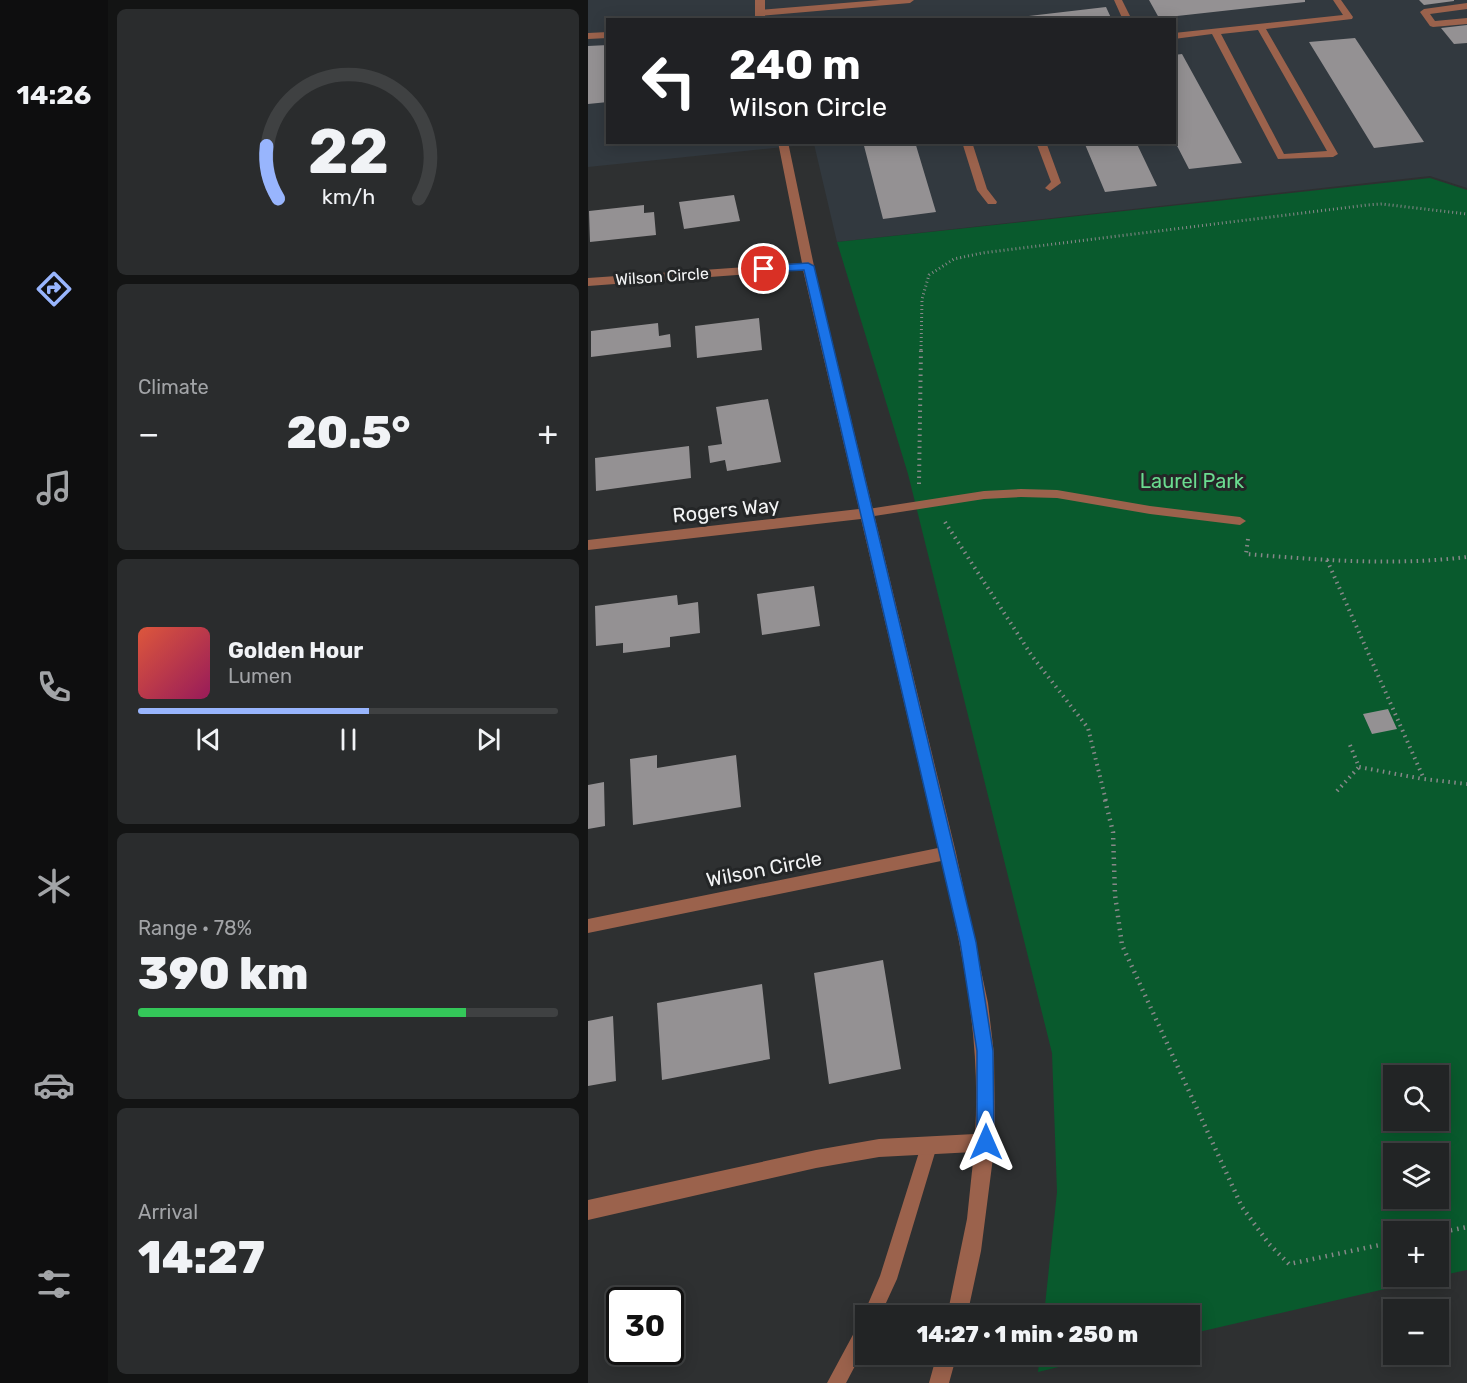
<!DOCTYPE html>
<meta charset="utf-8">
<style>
:root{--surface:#222425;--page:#2a2c2d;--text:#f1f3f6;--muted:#a2a4a7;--line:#3f4142;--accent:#98b5fd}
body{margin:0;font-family:Rubik,sans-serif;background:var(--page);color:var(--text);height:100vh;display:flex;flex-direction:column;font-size:22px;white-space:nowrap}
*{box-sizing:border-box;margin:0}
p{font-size:20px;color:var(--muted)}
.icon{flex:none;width:33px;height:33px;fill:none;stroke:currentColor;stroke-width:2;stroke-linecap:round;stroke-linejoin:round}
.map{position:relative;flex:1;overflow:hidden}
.drawer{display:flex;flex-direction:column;gap:9px;padding:9px;background:#131414;width:480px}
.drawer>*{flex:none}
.guide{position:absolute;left:18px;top:18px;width:570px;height:126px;border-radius:0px;box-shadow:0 3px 15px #0003,0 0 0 2px var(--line);background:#202124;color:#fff;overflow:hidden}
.controls{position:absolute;left:795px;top:1065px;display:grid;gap:12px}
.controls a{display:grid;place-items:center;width:66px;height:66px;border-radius:0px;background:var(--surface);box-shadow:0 3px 15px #0003,0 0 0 2px var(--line);font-size:30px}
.speed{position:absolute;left:18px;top:1287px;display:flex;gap:12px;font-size:30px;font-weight:700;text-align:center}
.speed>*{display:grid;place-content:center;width:78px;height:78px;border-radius:50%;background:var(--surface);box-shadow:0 3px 15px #0003,0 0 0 2px var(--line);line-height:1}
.speed .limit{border:3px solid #111;border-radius:9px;background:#fff;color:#111}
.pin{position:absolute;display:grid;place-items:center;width:51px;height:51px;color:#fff;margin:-26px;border:3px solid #fff;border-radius:50%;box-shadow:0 2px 6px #0007}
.me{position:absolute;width:66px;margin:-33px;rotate:0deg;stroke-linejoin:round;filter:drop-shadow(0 0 4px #0008)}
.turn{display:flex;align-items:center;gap:21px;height:126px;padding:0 24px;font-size:27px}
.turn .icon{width:78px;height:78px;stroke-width:2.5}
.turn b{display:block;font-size:42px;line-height:51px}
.big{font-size:45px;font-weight:800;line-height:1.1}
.drawer .widget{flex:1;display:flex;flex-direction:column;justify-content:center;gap:9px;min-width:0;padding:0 21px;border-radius:9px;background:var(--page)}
.drawer .dial{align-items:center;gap:0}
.dial svg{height:156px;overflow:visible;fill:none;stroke:var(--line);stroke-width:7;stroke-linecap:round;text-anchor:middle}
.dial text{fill:var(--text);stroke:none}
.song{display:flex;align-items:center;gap:18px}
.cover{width:72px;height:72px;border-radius:9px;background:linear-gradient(135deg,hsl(10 70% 55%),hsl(330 70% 35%))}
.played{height:6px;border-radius:3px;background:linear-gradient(90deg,var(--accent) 55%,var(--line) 55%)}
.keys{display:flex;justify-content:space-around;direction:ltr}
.heat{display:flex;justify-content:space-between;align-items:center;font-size:33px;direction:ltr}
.charge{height:9px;border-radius:4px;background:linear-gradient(90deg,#34c759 78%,var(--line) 0)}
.trip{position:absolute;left:267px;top:1305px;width:345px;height:60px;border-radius:0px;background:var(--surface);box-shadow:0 3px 15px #0003,0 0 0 2px var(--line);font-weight:800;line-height:60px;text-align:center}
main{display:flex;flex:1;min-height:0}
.menu{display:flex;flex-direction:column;width:108px;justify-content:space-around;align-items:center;background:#0e0e0f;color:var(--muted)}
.menu .icon{width:42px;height:42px}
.menu .current{color:var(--accent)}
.menu b{font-size:27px;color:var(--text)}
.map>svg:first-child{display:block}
.built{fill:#32393f;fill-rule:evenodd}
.green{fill:#095a2d;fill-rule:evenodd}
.building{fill:#949193}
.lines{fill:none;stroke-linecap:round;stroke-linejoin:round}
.path-far2{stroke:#878889;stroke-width:3;stroke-dasharray:1 3;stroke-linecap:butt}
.path-far1{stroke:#878889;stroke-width:4;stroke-dasharray:1.5 4.5;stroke-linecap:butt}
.path{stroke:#878889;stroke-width:4.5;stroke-dasharray:1.5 5;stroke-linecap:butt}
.lane{fill:#9b624c;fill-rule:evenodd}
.street{fill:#9b624c;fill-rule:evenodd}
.route{fill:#1a73e8;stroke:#114b97;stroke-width:1.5}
.labels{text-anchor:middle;stroke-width:6;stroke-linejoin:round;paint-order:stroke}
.far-street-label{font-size:16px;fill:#f3f4f5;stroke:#242627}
.park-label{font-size:20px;fill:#6adc90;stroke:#242627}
.street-label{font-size:20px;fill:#f3f4f5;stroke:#242627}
</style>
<main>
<nav class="menu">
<b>14:26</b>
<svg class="icon current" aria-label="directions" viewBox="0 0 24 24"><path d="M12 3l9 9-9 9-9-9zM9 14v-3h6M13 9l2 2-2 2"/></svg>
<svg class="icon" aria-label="music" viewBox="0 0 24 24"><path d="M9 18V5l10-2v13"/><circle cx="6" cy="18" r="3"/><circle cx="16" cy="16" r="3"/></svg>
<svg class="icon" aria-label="phone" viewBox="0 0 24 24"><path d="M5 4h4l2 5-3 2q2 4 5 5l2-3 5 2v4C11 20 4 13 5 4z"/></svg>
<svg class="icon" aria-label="climate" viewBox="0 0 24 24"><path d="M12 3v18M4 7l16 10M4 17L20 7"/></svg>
<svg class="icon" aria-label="car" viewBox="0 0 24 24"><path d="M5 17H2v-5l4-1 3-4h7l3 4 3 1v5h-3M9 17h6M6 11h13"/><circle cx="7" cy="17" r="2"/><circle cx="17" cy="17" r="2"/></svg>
<svg class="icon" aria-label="filters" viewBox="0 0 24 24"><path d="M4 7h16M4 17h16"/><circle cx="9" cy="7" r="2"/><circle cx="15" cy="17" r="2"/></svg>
</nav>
<section class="drawer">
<div class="widget dial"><svg viewBox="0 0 100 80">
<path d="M14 69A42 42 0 1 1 86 69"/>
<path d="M14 69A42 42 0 0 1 8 42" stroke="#98b5fd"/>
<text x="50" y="56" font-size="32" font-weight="700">22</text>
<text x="50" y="72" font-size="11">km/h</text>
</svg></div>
<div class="widget"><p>Climate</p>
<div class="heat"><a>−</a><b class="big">20.5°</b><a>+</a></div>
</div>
<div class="widget">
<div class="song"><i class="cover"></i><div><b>Golden Hour</b><p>Lumen</p></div></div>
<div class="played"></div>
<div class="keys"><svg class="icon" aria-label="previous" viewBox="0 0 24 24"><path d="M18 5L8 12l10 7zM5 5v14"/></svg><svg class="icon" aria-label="pause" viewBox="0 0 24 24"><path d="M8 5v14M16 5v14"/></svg><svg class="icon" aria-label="next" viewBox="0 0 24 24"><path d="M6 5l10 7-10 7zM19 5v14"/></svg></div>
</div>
<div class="widget"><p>Range · 78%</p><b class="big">390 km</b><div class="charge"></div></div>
<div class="widget"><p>Arrival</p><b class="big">14:27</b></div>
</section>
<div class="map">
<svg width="879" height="1383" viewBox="0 0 879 1383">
<rect width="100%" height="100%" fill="#2e3031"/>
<path class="built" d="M 0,0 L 879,0 L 879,188 L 842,176 L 249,242 L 226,144 L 0,167 ZM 20,20 L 586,20 L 586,142 L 20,142 Z"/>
<path class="green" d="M 842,178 L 879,190 L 879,1270 L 851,1276 L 850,1232 L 806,1232 L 806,1276 L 849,1277 L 602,1334 L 602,1316 L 456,1315 L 469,1192 L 464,1053 L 320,474 L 249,242 ZM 806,1076 L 850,1076 L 850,1120 L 806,1120 ZM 806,1154 L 850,1154 L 850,1198 L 806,1198 Z
M 452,1355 L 452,1354 L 520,1355 L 450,1372 Z"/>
<path class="building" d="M 561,0 L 717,0 L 717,2 L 571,18 Z
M 831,0 L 866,0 L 866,1 L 836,5 Z
M 518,7 L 524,20 L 424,20 L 423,18 Z
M 879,25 L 879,43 L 866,44 L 853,28 Z
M 767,38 L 836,142 L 786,148 L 721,42 Z
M 20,45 L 20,102 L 0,104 L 0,46 Z
M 594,54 L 654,163 L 601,169 L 586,140 L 586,55 Z
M 275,142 L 327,142 L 348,212 L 295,219 Z
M 496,142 L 548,142 L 569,186 L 517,192 Z
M 146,195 L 152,221 L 96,229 L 91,202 Z
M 56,205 L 56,213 L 66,212 L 68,235 L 2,242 L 1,211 Z
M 171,318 L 174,350 L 109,358 L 107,326 Z
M 70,323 L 71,336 L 82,334 L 83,347 L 3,357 L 3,331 Z
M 180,399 L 193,462 L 139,471 L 137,460 L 122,463 L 120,446 L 134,444 L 128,407 Z
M 101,446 L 103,478 L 8,491 L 7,458 Z
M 226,586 L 232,626 L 174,635 L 169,594 Z
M 89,595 L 90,605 L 110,602 L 112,633 L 82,637 L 82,647 L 35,653 L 35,643 L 8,646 L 7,606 Z
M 800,709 L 809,729 L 784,734 L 775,714 Z
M 69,755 L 69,768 L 148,755 L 153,807 L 45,825 L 42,759 Z
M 16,782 L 17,826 L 0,829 L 0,785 Z
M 295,960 L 313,1069 L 241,1084 L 226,973 Z
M 174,984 L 182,1059 L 74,1080 L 69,1003 Z
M 25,1016 L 28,1081 L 0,1086 L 0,1021 Z"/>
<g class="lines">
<path class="path-far2" d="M 333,350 L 334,299 L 341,275 L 366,259 L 394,253 L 779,205 L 794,204 L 879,214"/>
<path class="path-far1" d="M 331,484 L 333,348
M 357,522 L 444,656 L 500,728 L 518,801
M 660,539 L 658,554 C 732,560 805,566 879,557
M 739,560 L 836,779 L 879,784
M 762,745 L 771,767 L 835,779
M 749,791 L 771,767"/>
<path class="path" d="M 517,800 L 525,832 L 527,895 L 534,945 L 654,1207 L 681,1244 L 701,1264 L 806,1242
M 850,1233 L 879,1227"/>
<path class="lane" d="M 292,0 L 326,0 L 322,3 L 172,16 L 168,13 L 172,10 Z
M 526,0 L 534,0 L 544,20 L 535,20 Z
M 745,0 L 753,0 L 765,17 L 764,19 L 678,29 L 750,154 L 745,157 L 690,159 L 624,34 L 586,39 L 586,33 L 755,15 ZM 670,30 L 739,151 L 696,154 L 633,34 Z
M 879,3 L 879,9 L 842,14 L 847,21 L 879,18 L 879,24 L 845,27 L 842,26 L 832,12 L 836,9 Z
M 20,32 L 20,38 L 0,39 L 0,33 Z
M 374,142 L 384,142 L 399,189 L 409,202 L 408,204 L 400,204 L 389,190 Z
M 448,142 L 458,142 L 473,183 L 462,191 L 457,188 L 463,182 Z
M 433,489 L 469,490 L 562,506 L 652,517 L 658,521 L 652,525 L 562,514 L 469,498 L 433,497 L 396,499 L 280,517 L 274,513 L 280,509 L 396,491 Z
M 341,1138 L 347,1140 L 349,1146 L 309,1279 L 292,1316 L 278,1316 L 278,1345 L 258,1383 L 239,1383 L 274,1318 L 292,1276 L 333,1146 L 335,1140 Z"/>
<path class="street" d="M 167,0 L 177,0 L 177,20 L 167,20 Z
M 190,142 L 200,142 L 226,266 L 368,853 L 400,1003 L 406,1054 L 407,1142 L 393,1251 L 379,1316 L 359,1316 L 379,1219 L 386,1152 L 291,1157 L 228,1168 L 0,1220 L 0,1200 L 228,1150 L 291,1139 L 387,1134 C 393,1040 375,952 353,861 L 0,933 L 0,919 L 350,848 L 273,519 L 0,550 L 0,540 L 271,509 L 215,270 L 0,286 L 0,278 L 214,263 Z
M 349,1354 L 369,1354 L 361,1383 L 341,1383 Z"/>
</g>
<path class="route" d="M 220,263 L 226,266 L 388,942 L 405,1051 L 406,1142 L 404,1148 L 398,1150 L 392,1148 L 389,1142 L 389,1051 L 372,942 L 216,270 L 176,272 L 171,269 L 176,266 Z"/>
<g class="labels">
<g class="far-street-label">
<text transform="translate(74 276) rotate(-4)" y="6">Wilson Circle</text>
</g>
<g class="park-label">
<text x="604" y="488">Laurel Park</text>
</g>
<g class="street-label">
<text transform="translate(138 510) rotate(-6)" y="7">Rogers Way</text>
<text transform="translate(176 869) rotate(-11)" y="7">Wilson Circle</text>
</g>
</g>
</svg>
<div class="controls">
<a><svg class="icon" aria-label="search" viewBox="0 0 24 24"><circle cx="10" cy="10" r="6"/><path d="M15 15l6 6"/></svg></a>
<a><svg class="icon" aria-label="layers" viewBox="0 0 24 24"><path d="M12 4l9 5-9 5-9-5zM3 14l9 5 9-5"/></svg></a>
<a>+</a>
<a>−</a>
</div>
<div class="speed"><div class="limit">30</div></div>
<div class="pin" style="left:176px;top:269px;background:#d93025"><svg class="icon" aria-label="arrive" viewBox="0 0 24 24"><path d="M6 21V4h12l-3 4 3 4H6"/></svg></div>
<svg class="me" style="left:398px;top:1142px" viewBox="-20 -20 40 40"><path d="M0-17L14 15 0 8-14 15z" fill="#1a73e8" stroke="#fff" stroke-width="4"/></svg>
<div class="trip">14:27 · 1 min · 250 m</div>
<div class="guide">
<div class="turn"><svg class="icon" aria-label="left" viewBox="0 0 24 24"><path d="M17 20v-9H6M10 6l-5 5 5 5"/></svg><div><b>240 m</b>Wilson Circle</div></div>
</div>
</div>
</main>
